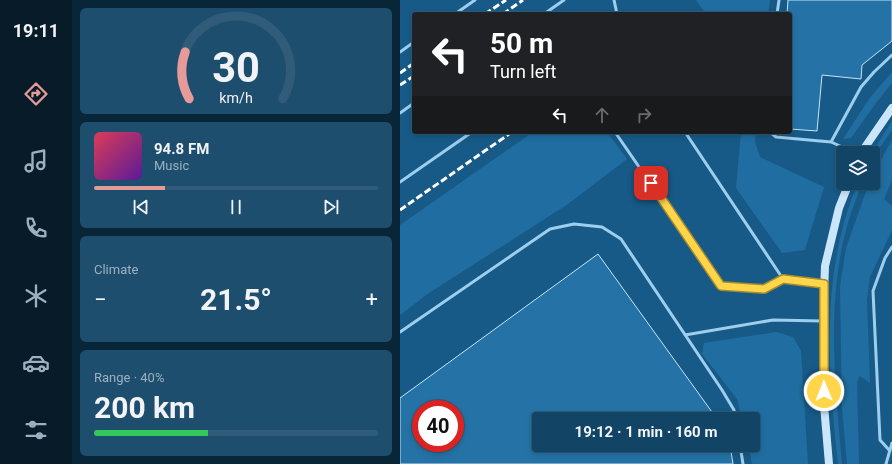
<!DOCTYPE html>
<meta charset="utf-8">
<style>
:root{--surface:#114465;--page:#1e4e6e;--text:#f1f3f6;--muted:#9cb0bf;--line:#305c79;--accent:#e69b98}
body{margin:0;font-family:Roboto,sans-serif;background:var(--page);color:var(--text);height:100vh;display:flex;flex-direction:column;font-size:15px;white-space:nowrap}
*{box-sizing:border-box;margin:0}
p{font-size:13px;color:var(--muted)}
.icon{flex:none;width:22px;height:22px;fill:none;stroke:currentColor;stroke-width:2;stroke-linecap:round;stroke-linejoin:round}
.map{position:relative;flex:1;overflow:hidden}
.side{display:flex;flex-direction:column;gap:8px;padding:8px;background:#092538;width:328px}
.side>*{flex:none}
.top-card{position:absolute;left:12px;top:12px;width:380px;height:122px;border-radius:4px;box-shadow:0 2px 6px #0003,0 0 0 1px var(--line);background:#202124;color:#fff;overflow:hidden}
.controls{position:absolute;left:436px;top:146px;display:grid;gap:8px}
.controls a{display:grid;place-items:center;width:44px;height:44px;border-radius:4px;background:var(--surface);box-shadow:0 2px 6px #0003,0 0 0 1px var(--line);font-size:20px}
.speed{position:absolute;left:12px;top:400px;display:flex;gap:8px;font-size:20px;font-weight:700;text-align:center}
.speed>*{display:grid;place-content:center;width:52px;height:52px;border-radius:50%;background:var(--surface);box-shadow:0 2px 6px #0003,0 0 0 1px var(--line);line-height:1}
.speed .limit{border:6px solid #d22;background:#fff;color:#111}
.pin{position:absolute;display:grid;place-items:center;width:34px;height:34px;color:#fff;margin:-17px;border-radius:8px;box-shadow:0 2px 6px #0006}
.me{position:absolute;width:44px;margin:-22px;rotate:359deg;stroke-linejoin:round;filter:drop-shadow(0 0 3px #0008)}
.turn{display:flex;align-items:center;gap:14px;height:84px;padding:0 12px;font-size:18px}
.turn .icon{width:52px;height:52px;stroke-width:2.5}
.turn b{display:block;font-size:28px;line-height:34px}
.lanes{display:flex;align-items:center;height:38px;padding:0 12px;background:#0003;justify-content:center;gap:20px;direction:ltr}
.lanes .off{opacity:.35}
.big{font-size:30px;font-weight:700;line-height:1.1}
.side .widget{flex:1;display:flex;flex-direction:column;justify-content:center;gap:6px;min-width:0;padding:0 14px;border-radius:6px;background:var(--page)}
.side .dial{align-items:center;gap:0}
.dial svg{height:104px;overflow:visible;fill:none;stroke:var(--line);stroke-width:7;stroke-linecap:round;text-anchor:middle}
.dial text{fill:var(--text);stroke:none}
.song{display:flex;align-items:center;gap:12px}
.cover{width:48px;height:48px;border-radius:6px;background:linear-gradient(135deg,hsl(350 70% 55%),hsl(270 70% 35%))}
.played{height:4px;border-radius:2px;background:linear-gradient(90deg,var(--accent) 25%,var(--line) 25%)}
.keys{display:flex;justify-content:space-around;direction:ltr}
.heat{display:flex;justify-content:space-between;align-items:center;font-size:22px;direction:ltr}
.charge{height:6px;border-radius:3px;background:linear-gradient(90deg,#34c759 40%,var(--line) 0)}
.trip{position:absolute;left:132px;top:412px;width:228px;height:40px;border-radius:4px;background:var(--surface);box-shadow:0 2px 6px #0003,0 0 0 1px var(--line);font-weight:700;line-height:40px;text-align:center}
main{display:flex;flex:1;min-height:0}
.tabs{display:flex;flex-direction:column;width:72px;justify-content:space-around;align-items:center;background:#071b28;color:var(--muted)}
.tabs .icon{width:28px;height:28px}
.tabs .selected{color:var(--accent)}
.tabs b{font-size:18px;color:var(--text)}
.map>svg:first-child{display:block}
.green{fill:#206ea1}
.building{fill:#2573a6;stroke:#c3e5fa;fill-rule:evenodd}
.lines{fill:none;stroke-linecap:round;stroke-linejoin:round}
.lane{stroke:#9eceee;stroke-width:3}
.secondary{stroke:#cbe6fa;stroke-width:8}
.rail{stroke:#fff;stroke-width:3;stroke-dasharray:7 3;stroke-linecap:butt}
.route-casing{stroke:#a68a30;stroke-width:10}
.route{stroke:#ffd54a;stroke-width:7}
</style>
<main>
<nav class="tabs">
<b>19:11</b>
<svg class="icon selected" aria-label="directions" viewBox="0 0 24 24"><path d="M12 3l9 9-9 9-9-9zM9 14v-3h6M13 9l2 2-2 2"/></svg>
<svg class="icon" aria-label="music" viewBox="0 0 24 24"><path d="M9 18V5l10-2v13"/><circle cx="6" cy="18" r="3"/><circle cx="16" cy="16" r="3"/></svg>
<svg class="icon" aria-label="phone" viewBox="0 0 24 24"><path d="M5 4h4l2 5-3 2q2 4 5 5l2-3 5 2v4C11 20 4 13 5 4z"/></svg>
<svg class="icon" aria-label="climate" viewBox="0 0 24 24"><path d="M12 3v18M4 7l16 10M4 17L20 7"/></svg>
<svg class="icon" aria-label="car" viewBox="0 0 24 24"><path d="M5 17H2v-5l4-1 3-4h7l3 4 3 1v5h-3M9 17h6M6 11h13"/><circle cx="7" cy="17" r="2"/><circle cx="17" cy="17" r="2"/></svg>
<svg class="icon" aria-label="filters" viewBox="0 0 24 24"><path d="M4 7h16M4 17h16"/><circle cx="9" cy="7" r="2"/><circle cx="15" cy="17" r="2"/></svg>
</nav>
<section class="side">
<div class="widget dial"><svg viewBox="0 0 100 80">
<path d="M14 69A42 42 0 1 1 86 69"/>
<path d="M14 69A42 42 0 0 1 11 33" stroke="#e69b98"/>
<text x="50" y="56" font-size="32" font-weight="700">30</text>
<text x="50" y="72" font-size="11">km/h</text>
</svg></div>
<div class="widget">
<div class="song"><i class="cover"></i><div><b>94.8 FM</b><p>Music</p></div></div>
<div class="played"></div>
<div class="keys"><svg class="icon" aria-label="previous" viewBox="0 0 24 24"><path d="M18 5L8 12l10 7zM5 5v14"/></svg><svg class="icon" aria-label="pause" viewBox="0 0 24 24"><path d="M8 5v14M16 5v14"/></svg><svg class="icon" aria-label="next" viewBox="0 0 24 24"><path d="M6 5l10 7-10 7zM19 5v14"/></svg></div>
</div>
<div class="widget"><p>Climate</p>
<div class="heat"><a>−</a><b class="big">21.5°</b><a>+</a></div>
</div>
<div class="widget"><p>Range · 40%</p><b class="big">200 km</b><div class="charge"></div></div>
</section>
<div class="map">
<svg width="492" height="464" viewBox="0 0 492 464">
<rect width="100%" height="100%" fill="#175a87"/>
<path class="green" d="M 296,0 L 370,0 L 368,14 L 306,14 Z
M 492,72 L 492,83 L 476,103 L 451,138 L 443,139 L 469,99 Z
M 492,121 L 492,130 L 479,149 L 473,161 L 472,153 Z
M 133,132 L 207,132 L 227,159 L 168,204 L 29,293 L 0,315 L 0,225 Z
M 341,132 L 356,132 L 355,142 L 360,157 L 424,187 L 405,250 L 382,253 L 336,188 Z
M 492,140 L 492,180 L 484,199 L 492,206 L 492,230 L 470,277 L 467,300 L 470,383 L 460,376 L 457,382 L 459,464 L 447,464 L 442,407 L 440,287 L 446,248 L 469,183 L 473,183 L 473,174 Z
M 458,183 L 463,183 C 422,270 434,372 442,464 L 438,464 C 428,371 420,271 458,183 Z
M 376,332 L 393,337 L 401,351 L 408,464 L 352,464 L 348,445 L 353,445 L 353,419 L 342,419 L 337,399 L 302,354 L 304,343 Z"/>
<path class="building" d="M 388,0 L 492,0 L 492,41 L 462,65 L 461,79 L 422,75 L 417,131 L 390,129 L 390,14 L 387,14 Z
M 198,254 L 317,419 L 139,419 L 139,445 L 330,445 L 333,464 L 0,464 L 0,398 ZM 21,409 L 55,409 L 55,443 L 21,443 Z"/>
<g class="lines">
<path class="lane" d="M 214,0 L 217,14
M 55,14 L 75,0
M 144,14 L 164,0
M 377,14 L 379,0
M 0,52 L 14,42
M 0,113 L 14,103
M 215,132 L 321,286 L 364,289 L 383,279 L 424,284
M 285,132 L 383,279
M 370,132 L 376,137 L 431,142 L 456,153
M 431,142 L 461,87 L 474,72 L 492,55
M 0,182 L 72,132
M 0,332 L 150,229 L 174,224 L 202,227 L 221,239 L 322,390 L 334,410 L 335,419
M 285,335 L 373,320 L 422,321
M 340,445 L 343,464
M 490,451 L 480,440 L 473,291 L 485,258 L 492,247
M 486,464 L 492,443"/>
<path class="secondary" d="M 461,153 L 492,108
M 429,464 L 424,405 L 423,321 L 425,266 L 439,208 L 449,183"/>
<path class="rail" d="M 85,14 L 106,0
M 103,14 L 123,0
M 0,73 L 14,63
M 0,85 L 14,76
M 0,210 L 112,132"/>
</g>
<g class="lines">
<defs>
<path id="route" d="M 251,183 L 321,286 L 364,289 L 383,279 L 424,284 L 424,391"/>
</defs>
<use href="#route" class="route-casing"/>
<use href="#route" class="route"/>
</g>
</svg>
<div class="controls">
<a><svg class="icon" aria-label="layers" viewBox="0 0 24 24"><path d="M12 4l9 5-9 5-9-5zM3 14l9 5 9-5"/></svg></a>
</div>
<div class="speed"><div class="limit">40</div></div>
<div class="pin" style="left:251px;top:183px;background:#d93025"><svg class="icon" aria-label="arrive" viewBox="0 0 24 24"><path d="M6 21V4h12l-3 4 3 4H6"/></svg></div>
<svg class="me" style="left:424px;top:391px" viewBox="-20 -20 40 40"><circle r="17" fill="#ffd54a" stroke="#fff" stroke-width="3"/><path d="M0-11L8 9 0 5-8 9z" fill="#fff"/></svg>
<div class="trip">19:12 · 1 min · 160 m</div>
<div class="top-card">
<div class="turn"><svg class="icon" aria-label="left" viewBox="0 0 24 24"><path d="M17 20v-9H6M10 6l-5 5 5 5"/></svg><div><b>50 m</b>Turn left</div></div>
<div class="lanes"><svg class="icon" aria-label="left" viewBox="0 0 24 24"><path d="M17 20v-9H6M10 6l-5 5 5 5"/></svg><svg class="icon off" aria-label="ahead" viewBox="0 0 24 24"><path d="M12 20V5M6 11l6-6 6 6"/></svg><svg class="icon off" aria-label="right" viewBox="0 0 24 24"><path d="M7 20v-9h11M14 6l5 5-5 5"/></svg></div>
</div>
</div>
</main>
